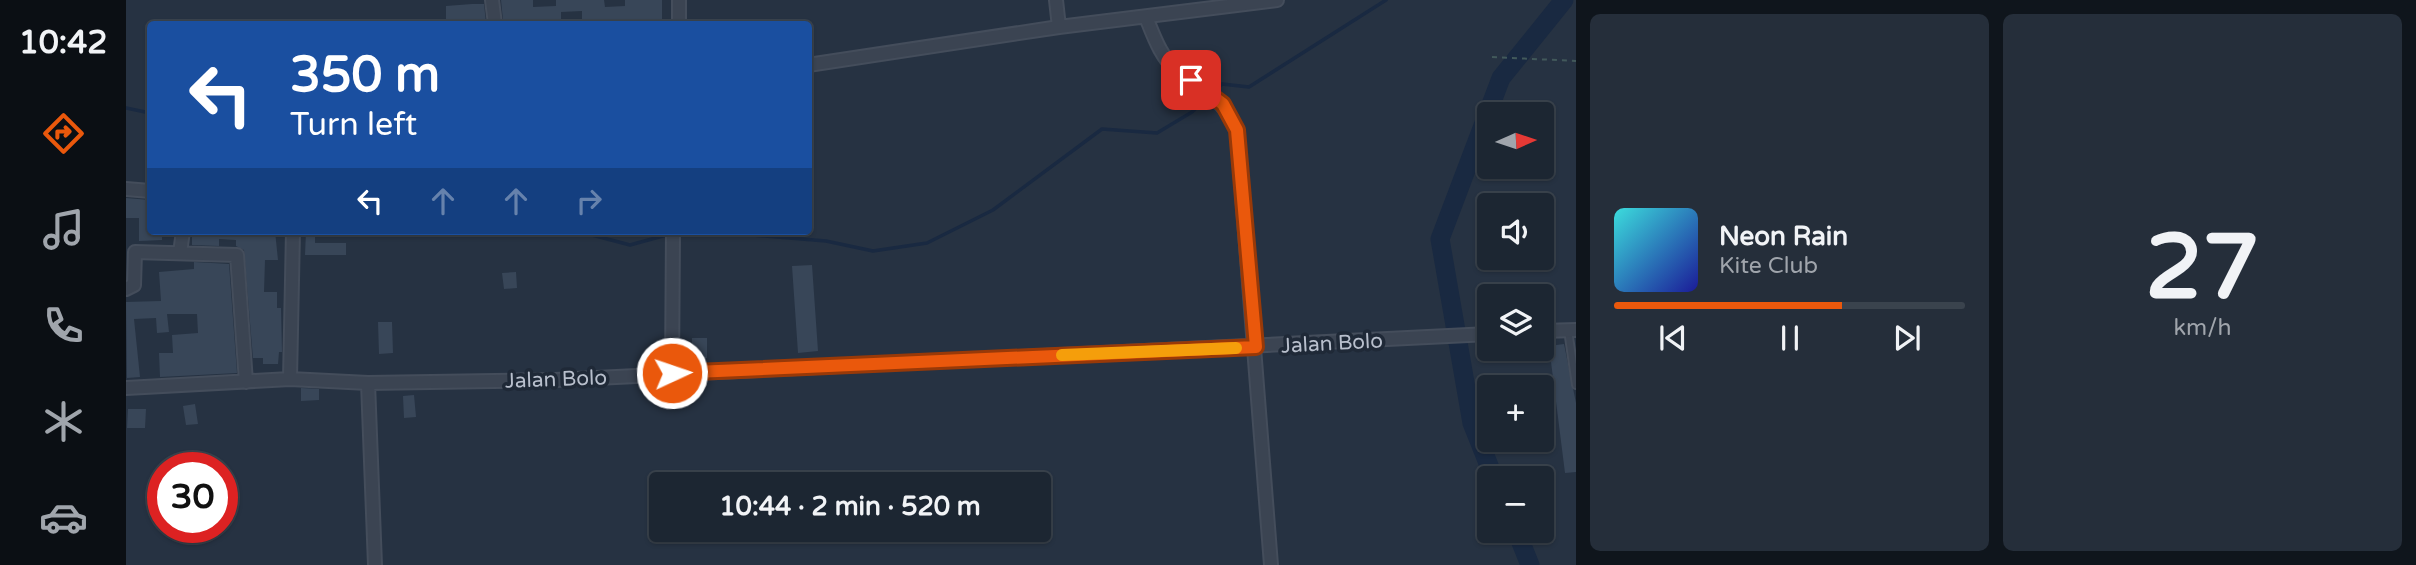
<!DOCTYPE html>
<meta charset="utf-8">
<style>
:root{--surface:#1c2632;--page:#252e3a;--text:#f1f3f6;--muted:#a0a5ac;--line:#3a434d;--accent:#ea580c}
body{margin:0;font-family:"Varela Round",sans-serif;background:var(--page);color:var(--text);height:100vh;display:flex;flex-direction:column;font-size:26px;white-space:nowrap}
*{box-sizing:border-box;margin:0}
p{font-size:23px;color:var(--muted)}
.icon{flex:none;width:38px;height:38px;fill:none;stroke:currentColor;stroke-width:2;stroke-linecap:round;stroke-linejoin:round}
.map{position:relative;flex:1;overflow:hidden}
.sheet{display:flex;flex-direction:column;gap:14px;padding:14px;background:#0f151c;width:840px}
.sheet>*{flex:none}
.guide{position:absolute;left:21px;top:21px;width:665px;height:214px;border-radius:7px;box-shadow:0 2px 5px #0004,0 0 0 2px var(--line);background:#1a4fa0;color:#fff;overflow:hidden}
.needle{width:46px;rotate:87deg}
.tools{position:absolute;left:1351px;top:102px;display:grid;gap:14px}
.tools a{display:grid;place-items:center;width:77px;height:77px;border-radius:7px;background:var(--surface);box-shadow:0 2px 5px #0004,0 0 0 2px var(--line);font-size:35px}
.speed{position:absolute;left:21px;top:452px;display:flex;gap:14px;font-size:35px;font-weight:700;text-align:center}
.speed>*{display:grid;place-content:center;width:91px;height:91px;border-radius:50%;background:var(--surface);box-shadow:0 2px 5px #0004,0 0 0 2px var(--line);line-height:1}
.speed .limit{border:10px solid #d22;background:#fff;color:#111}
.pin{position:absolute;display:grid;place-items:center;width:60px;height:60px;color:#fff;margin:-30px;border-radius:14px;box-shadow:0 4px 10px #0006}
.me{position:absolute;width:77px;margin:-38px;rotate:87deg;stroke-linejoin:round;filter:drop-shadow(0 0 5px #0008)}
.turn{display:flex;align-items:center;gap:24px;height:147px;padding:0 28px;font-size:32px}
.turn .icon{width:91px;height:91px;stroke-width:2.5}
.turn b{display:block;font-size:49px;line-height:60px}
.lanes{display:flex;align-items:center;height:66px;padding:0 28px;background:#0003;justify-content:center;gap:35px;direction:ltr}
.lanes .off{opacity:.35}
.sheet .card{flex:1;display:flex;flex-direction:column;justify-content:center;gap:10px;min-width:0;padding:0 24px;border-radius:10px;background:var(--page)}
.sheet .dial{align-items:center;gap:0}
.dial b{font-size:91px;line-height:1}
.song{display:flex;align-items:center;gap:21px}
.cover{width:84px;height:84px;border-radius:10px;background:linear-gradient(135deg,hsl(180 70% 55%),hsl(240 70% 35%))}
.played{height:7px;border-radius:4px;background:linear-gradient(90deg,var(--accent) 65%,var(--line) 65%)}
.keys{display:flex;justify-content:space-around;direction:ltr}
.sheet .tiles{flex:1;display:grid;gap:14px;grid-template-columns:repeat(2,1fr)}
.trip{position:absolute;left:523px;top:472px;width:402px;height:70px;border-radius:7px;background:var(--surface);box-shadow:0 2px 5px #0004,0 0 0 2px var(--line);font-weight:800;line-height:70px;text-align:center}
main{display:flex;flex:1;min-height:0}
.dock{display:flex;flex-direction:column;width:126px;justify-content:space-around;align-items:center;background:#0b0f14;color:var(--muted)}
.dock .icon{width:49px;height:49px}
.dock .on{color:var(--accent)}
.dock b{font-size:32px;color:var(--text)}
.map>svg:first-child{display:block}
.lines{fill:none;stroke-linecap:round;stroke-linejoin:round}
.stream{stroke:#192941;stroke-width:3.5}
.river{stroke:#192941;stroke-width:19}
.building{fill:#384658}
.lane-casing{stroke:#444d5b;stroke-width:10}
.street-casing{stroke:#444d5b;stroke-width:16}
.path{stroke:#42595b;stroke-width:2;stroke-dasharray:5 5;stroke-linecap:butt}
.lane{stroke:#3b4452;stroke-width:6}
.street{stroke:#3b4452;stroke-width:12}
.route-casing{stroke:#983908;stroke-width:18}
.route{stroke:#ea580c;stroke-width:12}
.slow{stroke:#f59e0b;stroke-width:12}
.labels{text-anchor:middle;stroke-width:7;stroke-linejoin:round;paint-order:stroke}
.street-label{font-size:21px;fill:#b8bfcc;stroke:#1f2937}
</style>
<main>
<nav class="dock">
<b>10:42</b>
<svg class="icon on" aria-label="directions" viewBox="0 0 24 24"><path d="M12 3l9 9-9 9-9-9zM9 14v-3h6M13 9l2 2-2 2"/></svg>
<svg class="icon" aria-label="music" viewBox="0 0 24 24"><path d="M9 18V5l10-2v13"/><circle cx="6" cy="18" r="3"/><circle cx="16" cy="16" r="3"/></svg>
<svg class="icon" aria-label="phone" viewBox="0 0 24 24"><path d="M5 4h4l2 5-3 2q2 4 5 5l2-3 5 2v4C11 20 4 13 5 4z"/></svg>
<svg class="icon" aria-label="climate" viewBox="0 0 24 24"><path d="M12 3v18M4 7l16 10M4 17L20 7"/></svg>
<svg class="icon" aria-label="car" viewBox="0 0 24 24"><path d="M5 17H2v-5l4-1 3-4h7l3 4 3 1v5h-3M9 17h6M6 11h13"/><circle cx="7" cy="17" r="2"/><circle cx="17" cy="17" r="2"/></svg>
</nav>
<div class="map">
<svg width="1450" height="565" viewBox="0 0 1450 565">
<rect width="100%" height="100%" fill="#263242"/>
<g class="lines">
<path class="stream" d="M 0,108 L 24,113
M 451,231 L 504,245 L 544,234
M 579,231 L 700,241 L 747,251 L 801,243 L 867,210 L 976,129 L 1031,133 L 1066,112 L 1096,84 L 1123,87 L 1260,0
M 551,233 L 570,231"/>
<path class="river" d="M 1368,478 L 1346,423 L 1314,239 L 1375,78 L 1438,0
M 1390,530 L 1404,565"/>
</g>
<path class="building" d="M 375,0 L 407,0 L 407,7 L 430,6 L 430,0 L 478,0 L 479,7 L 499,6 L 499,0 L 536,0 L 536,23 L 456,24 L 456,11 L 435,12 L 435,24 L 397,24 L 396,19 L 377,20 Z
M 346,4 L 358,4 L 360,23 L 320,22 L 320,6 Z
M 0,198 L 24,200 L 24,231 L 36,231 L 36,240 L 13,241 L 13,218 L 0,218 Z
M 66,231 L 149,231 L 152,260 L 139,260 L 138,292 L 151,292 L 151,308 L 155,308 L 156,352 L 153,352 L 152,364 L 137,364 L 137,358 L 127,358 L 118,250 L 110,246 L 110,240 L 93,239 L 93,246 L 66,245 Z
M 180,231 L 189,231 L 189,243 L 220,243 L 220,255 L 179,255 Z
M 68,262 L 103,264 L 111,373 L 34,377 L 33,353 L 47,353 L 46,335 L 72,333 L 71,314 L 41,314 L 43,332 L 31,333 L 30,318 L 8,319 L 14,377 L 1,378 L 0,302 L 35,301 L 33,272 L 68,269 Z
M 686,265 L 692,351 L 672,353 L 666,266 Z
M 390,272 L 391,288 L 378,289 L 376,273 Z
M 252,322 L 266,322 L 267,353 L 253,354 Z
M 566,338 L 581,338 L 581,358 L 566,358 Z
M 1438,344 L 1450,403 L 1450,472 L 1439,473 L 1423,346 Z
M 175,388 L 193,389 L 193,400 L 175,401 Z
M 288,395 L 290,417 L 278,418 L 277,396 Z
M 69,404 L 72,424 L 60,425 L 57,406 Z
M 2,409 L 20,409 L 19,428 L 1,428 Z"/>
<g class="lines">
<defs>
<path id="lane" d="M 1442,330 L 1450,385"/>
<path id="street" d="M 366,0 L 369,24
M 553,0 L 553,24
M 930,0 L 933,27
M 1020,17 C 1028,37 1035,58 1053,73 C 1078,94 1098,98 1111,130 L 1145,565
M 682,65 L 933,27 L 1151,0
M 0,189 L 24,191
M 54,253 L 57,231
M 0,289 L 8,285 L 9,252 L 111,255 L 120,382
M 1416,331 L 1450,330
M 546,373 L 547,231
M 164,379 L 167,231
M 242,383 L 249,565
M 0,388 L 164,379 L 242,383 L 429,380 L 1363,334"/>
</defs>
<use href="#lane" class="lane-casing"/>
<use href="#street" class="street-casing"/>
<path class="path" d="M 1366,57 L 1450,61"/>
<use href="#lane" class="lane"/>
<use href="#street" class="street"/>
</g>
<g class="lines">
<defs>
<path id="route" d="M 546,373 L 1130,347 L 1111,130 L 1097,104 L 1065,80"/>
</defs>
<use href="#route" class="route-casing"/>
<use href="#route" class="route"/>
<path class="slow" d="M 936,355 L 1110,348"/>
</g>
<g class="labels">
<g class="street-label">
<text transform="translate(1206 343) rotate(-3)" y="7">Jalan Bolo</text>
<text transform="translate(430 379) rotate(-2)" y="7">Jalan Bolo</text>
</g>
</g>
</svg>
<div class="tools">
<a><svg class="needle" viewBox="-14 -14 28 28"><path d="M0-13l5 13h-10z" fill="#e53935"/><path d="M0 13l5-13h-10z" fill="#a0a5ac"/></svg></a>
<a><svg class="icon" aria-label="sound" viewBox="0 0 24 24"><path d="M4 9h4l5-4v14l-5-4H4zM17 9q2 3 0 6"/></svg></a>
<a><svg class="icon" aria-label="layers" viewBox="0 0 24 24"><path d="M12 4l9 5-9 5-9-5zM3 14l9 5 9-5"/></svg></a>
<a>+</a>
<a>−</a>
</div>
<div class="speed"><div class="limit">30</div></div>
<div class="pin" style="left:1065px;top:80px;background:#d93025"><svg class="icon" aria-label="arrive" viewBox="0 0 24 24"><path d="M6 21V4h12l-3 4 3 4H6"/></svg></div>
<svg class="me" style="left:546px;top:373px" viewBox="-20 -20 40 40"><circle r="17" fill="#ea580c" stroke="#fff" stroke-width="3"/><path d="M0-11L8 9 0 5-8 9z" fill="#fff"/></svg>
<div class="trip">10:44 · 2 min · 520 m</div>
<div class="guide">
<div class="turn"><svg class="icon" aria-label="left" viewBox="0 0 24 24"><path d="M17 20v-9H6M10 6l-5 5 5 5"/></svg><div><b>350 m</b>Turn left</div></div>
<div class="lanes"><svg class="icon" aria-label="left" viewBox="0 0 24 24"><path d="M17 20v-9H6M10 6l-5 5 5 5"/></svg><svg class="icon off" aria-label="ahead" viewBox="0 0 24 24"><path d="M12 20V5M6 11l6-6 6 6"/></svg><svg class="icon off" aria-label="ahead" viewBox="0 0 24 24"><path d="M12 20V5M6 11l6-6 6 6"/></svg><svg class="icon off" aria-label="right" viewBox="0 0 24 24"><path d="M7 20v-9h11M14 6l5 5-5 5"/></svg></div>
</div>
</div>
<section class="sheet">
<div class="tiles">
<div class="card">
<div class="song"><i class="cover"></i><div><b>Neon Rain</b><p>Kite Club</p></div></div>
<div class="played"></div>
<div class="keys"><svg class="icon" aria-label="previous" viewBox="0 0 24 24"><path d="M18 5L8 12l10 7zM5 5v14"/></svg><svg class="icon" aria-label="pause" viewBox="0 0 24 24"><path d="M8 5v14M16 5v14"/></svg><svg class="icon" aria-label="next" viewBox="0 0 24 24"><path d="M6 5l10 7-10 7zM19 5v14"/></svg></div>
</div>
<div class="card dial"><b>27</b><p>km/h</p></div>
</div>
</section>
</main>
